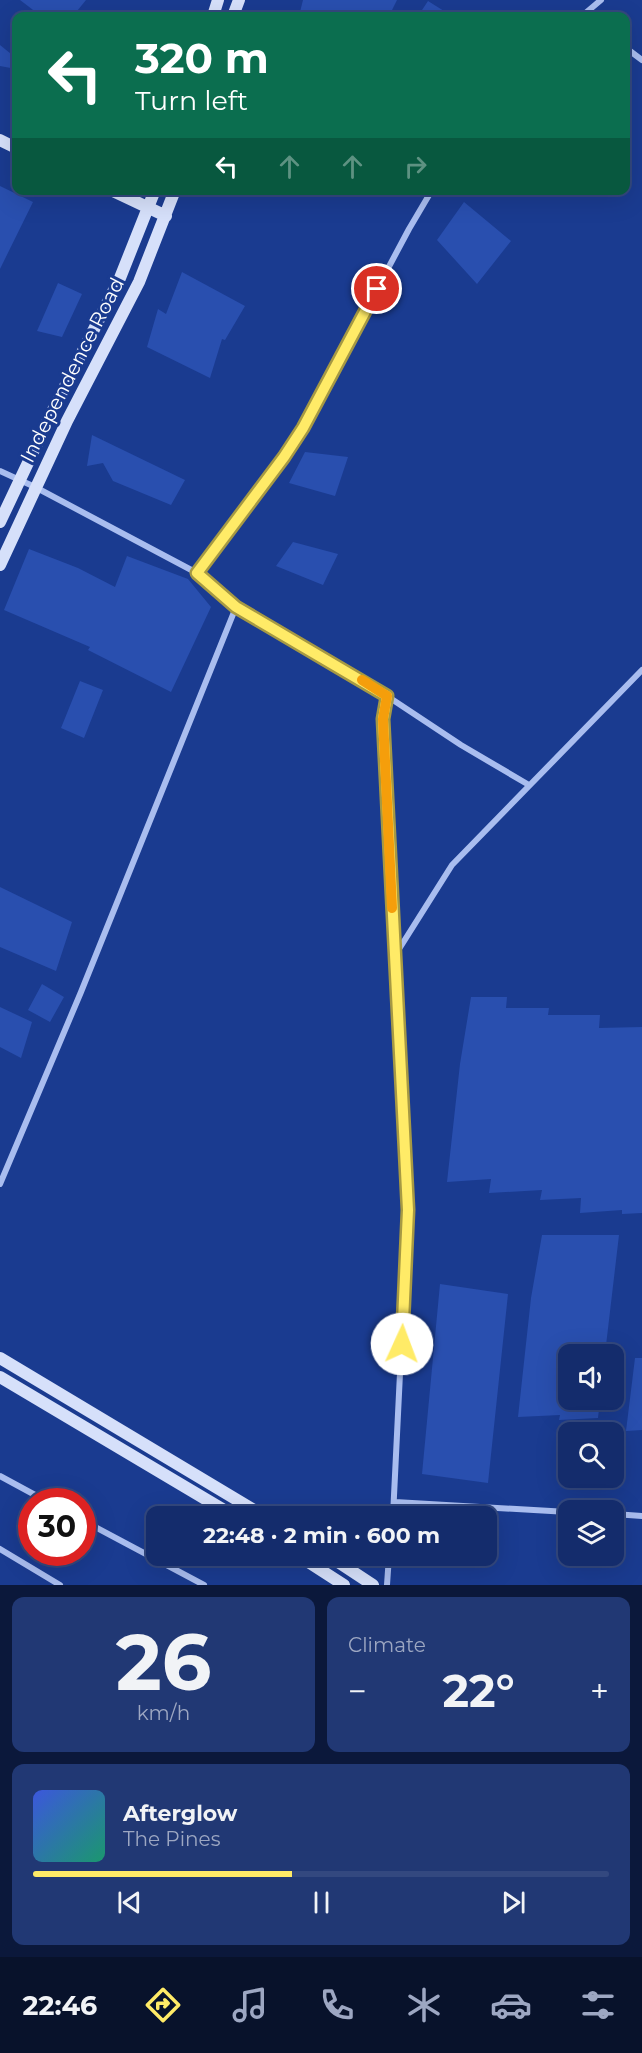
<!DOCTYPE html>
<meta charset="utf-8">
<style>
:root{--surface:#142c6c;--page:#213874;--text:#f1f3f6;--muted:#9da7c2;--line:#33487f;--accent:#ffeb67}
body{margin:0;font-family:Montserrat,sans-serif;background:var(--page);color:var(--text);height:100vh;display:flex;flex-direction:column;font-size:22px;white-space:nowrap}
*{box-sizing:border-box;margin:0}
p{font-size:20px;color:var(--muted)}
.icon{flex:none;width:33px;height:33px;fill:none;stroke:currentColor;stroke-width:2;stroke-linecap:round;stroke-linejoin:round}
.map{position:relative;height:1585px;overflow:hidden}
.sheet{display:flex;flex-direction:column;gap:12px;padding:12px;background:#0b183b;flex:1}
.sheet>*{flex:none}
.top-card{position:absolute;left:12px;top:12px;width:618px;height:183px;border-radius:12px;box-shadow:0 6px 24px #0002,0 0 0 2px var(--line);background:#0b6e4f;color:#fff;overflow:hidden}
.buttons{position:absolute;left:558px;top:1344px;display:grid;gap:12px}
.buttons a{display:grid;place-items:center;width:66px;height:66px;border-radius:12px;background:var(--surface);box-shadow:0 6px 24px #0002,0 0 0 2px var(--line);font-size:30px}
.speed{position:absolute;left:18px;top:1488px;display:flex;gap:12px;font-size:30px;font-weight:700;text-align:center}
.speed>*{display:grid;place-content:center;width:78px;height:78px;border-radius:50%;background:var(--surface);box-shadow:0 6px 24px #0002,0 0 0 2px var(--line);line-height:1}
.speed .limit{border:9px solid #d22;background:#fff;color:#111}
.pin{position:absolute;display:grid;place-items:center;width:51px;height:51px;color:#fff;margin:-26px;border:3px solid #fff;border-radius:50%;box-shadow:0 2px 6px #0007}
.me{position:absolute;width:66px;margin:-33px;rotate:2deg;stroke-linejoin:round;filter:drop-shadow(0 0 4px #0008)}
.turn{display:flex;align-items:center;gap:21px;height:126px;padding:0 24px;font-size:27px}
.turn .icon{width:78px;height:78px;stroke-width:2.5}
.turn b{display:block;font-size:42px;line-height:51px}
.lanes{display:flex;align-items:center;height:57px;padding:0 24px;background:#0003;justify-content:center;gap:30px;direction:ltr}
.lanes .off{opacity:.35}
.big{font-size:45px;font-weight:700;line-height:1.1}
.sheet .tile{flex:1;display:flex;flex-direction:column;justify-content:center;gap:9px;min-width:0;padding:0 21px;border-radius:12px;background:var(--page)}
.sheet .dial{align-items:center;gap:0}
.dial b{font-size:78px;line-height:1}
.song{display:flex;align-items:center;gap:18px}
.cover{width:72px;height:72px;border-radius:9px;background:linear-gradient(135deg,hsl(230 70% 55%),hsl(160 70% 35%))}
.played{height:6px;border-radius:3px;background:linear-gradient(90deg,var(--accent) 45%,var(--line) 45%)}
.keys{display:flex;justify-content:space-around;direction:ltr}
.heat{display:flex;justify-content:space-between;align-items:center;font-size:33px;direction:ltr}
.sheet .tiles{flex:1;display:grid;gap:12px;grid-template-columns:1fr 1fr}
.tile:last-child{grid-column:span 2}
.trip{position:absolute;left:146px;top:1506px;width:351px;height:60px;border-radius:12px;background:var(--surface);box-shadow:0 6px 24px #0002,0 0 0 2px var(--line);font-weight:700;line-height:60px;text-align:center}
.menu{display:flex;height:96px;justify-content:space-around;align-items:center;background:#08122b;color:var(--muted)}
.menu .icon{width:42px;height:42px}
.menu .selected{color:var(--accent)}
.menu b{font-size:27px;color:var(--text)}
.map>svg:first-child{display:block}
.building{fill:#294faf}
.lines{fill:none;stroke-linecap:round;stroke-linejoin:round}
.street{stroke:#a9bdef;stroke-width:6}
.secondary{stroke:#d6e0fa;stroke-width:12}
.route-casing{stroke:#a69943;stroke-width:15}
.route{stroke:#ffeb67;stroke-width:10}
.slow{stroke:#f59e0b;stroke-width:10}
.labels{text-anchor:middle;stroke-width:6;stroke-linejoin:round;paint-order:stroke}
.street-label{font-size:20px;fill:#fff;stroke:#1a3b90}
</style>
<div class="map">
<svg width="642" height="1585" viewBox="0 0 642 1585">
<rect width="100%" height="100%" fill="#1a3b90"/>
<path class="building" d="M 20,0 L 86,0 L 73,16 L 41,16 Z
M 303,0 L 397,0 L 389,16 L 299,16 Z
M 428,1 L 452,16 L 418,16 Z
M 0,45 L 16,58 L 16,69 L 0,66 Z
M 0,186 L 33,202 L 0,269 Z
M 464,202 L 511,241 L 477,284 L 437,240 Z
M 182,272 L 245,306 L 225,340 L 222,339 L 210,378 L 147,347 L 158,309 L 166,314 Z
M 58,283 L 82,294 L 62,337 L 37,331 Z
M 92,435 L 185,480 L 171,505 L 113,481 L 103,463 L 87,466 Z
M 305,452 L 348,457 L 335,496 L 289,483 Z
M 293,542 L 338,554 L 323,585 L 276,566 Z
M 29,549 L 78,568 L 115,587 L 127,556 L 188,579 L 211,607 L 171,692 L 88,650 L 90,647 L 4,610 Z
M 80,681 L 103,690 L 84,738 L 61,728 Z
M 0,887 L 72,922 L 56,971 L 0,947 Z
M 42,984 L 64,997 L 50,1022 L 28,1010 Z
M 471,997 L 507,997 L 506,1008 L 549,1008 L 548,1015 L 600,1015 L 599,1028 L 642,1027 L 642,1213 L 622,1214 L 622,1210 L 580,1213 L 581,1198 L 540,1200 L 542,1190 L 489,1193 L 491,1179 L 447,1182 L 460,1064 Z
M 0,1007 L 32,1022 L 21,1058 L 0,1047 Z
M 542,1235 L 619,1235 L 605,1354 L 568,1354 L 568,1400 L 600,1400 L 598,1418 L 559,1420 L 560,1415 L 518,1417 L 531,1298 Z
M 440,1284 L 508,1294 L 488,1483 L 422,1474 Z
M 635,1358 L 642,1358 L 642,1430 L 626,1431 Z"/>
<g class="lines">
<path class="street" d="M 582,16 L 601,0
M 626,48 L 642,60
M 0,471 L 35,487 L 197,573 L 236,607 L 387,696 L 383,719 L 408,1210 L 393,1516
M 197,573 L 284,457 L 303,428 L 409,229 L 432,190
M 387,696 L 461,745 L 529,785
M 394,957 L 452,865 L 642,670
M 0,1184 L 81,992 L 236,607
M 0,1476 L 48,1502
M 395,1502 L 568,1512
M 614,1514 L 642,1516
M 82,1520 L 204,1585
M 0,1549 L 60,1585
M 387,1585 L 389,1556"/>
<path class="secondary" d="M 213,16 L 218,0
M 233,16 L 239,0
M 0,140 L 16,148
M 111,190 L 166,216
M 0,522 L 51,414 L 120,278 L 155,190
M 0,565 L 67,421 L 139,282 L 175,190
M 0,1358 L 264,1516
M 0,1377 L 234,1516
M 299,1556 L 344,1585
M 329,1556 L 373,1585"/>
</g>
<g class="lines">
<defs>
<path id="route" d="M 377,289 L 303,428 L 284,457 L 197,573 L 236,607 L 387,696 L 383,719 L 408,1210 L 402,1344"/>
</defs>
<use href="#route" class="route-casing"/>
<use href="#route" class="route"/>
<path class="slow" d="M 362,680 L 387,696 L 383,719 L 392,908"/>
</g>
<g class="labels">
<g class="street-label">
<text transform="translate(72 370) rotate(-63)" y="7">Independence Road</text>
</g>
</g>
</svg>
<div class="buttons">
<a><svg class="icon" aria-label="sound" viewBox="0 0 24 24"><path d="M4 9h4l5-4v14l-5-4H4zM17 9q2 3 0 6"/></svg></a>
<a><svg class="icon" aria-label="search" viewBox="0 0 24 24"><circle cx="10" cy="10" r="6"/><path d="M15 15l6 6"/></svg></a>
<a><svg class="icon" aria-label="layers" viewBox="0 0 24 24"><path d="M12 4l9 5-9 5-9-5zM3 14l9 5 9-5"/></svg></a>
</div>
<div class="speed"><div class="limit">30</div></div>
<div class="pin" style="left:377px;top:289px;background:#d93025"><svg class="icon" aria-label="arrive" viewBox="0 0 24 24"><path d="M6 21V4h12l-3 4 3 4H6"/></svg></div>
<svg class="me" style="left:402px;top:1344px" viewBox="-20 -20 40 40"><circle r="19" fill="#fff"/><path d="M0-13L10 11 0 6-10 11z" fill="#ffeb67"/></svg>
<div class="trip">22:48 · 2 min · 600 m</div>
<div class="top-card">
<div class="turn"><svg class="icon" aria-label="left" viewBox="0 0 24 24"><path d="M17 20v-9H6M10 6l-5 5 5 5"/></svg><div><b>320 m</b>Turn left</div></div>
<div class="lanes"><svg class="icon" aria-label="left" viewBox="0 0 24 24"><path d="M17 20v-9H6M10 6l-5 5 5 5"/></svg><svg class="icon off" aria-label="ahead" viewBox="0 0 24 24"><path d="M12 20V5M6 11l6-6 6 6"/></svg><svg class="icon off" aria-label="ahead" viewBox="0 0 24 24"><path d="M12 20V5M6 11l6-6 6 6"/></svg><svg class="icon off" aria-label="right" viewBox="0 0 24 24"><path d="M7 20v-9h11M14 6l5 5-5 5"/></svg></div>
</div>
</div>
<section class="sheet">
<div class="tiles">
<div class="tile dial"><b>26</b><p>km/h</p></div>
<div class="tile"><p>Climate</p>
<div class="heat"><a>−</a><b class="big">22°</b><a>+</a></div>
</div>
<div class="tile">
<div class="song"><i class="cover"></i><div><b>Afterglow</b><p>The Pines</p></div></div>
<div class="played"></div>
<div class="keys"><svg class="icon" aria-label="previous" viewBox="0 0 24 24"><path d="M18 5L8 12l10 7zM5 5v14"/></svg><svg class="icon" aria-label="pause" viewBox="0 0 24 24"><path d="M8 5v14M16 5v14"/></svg><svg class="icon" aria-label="next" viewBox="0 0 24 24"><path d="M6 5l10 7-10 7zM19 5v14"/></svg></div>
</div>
</div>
</section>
<nav class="menu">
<b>22:46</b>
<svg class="icon selected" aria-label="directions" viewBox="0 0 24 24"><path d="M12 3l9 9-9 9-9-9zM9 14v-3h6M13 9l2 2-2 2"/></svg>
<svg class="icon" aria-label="music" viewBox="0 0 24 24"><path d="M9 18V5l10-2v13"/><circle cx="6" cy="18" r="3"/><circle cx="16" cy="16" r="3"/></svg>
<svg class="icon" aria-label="phone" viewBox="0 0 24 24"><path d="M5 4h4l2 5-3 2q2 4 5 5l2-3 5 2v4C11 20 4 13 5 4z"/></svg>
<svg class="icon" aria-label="climate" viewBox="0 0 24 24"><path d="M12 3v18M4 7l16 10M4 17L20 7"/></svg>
<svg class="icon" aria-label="car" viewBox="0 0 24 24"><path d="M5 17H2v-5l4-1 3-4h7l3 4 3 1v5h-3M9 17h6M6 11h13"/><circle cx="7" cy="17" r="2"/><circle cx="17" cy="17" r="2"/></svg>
<svg class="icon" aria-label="filters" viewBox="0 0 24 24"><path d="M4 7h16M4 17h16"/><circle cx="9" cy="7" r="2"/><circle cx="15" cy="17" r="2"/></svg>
</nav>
